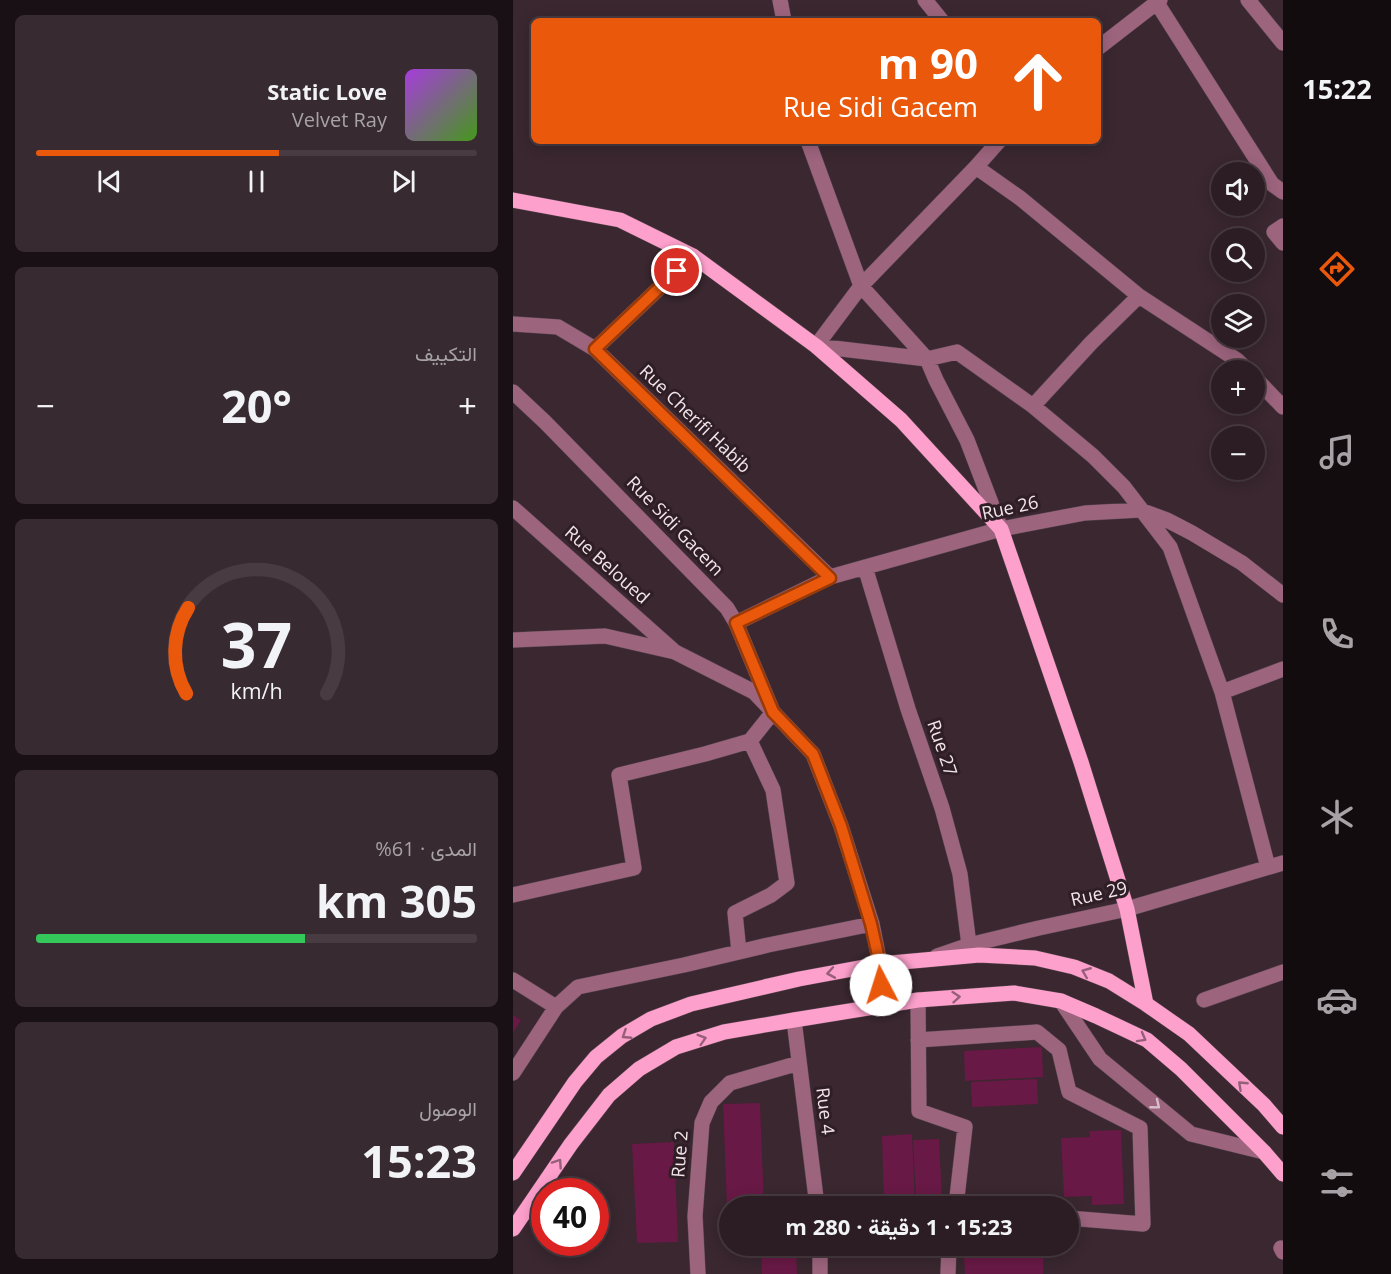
<!DOCTYPE html>
<html lang="ar">
<meta charset="utf-8">
<style>
:root{--surface:#2c1d24;--page:#382a31;--text:#f1f3f6;--muted:#a6a2a6;--line:#483b41;--accent:#ea580c}
body{margin:0;font-family:"Open Sans",Vazirmatn,sans-serif;background:var(--page);color:var(--text);direction:rtl;height:100vh;display:flex;flex-direction:column;font-size:22px;white-space:nowrap}
*{box-sizing:border-box;margin:0}
p{font-size:20px;color:var(--muted)}
.icon{flex:none;width:33px;height:33px;fill:none;stroke:currentColor;stroke-width:2;stroke-linecap:round;stroke-linejoin:round}
.map{position:relative;flex:1;overflow:hidden;direction:ltr}
.side{display:flex;flex-direction:column;gap:15px;padding:15px;background:#181014;width:513px}
.side>*{flex:none}
.hud{position:absolute;left:18px;top:18px;width:570px;height:126px;border-radius:9px;box-shadow:0 3px 15px #0003,0 0 0 2px var(--line);direction:rtl;background:#ea580c;color:#fff;overflow:hidden}
.fabs{position:absolute;left:698px;top:162px;display:grid;gap:12px}
.fabs a{display:grid;place-items:center;width:54px;height:54px;border-radius:50%;background:var(--surface);box-shadow:0 3px 15px #0003,0 0 0 2px var(--line);font-size:30px}
.speed{position:absolute;left:18px;top:1178px;display:flex;gap:12px;font-size:30px;font-weight:700;text-align:center}
.speed>*{display:grid;place-content:center;width:78px;height:78px;border-radius:50%;background:var(--surface);box-shadow:0 3px 15px #0003,0 0 0 2px var(--line);line-height:1}
.speed .limit{border:9px solid #d22;background:#fff;color:#111}
.pin{position:absolute;display:grid;place-items:center;width:51px;height:51px;color:#fff;margin:-26px;border:3px solid #fff;border-radius:50%;box-shadow:0 2px 6px #0007}
.me{position:absolute;width:66px;margin:-33px;rotate:355deg;stroke-linejoin:round;filter:drop-shadow(0 0 4px #0008)}
.turn{display:flex;align-items:center;gap:21px;height:126px;padding:0 24px;font-size:27px}
.turn .icon{width:78px;height:78px;stroke-width:2.5}
.turn b{display:block;font-size:42px;line-height:51px}
.big{font-size:45px;font-weight:700;line-height:1.1}
.side .widget{flex:1;display:flex;flex-direction:column;justify-content:center;gap:9px;min-width:0;padding:0 21px;border-radius:9px;background:var(--page)}
.side .dial{align-items:center;gap:0}
.dial svg{height:156px;overflow:visible;fill:none;stroke:var(--line);stroke-width:7;stroke-linecap:round;text-anchor:middle}
.dial text{fill:var(--text);stroke:none}
.song{display:flex;align-items:center;gap:18px}
.cover{width:72px;height:72px;border-radius:9px;background:linear-gradient(135deg,hsl(280 70% 55%),hsl(100 70% 35%))}
.played{height:6px;border-radius:3px;background:linear-gradient(90deg,var(--accent) 55%,var(--line) 55%)}
.keys{display:flex;justify-content:space-around;direction:ltr}
.heat{display:flex;justify-content:space-between;align-items:center;font-size:33px;direction:ltr}
.charge{height:9px;border-radius:4px;background:linear-gradient(90deg,#34c759 61%,var(--line) 0)}
.trip{position:absolute;left:206px;top:1196px;width:360px;height:60px;border-radius:30px;background:var(--surface);box-shadow:0 3px 15px #0003,0 0 0 2px var(--line);font-weight:700;line-height:60px;text-align:center;direction:rtl}
main{display:flex;flex:1;min-height:0}
.menu{display:flex;flex-direction:column;width:108px;justify-content:space-around;align-items:center;background:#120c0e;color:var(--muted)}
.menu .icon{width:42px;height:42px}
.menu .active{color:var(--accent)}
.menu b{font-size:27px;color:var(--text)}
.map>svg:first-child{display:block}
.building{fill:#681945}
.lines{fill:none;stroke-linecap:round;stroke-linejoin:round}
.minor-casing{stroke:#57454e;stroke-width:16}
.major-casing{stroke:#57454e;stroke-width:16}
.minor{stroke:#9d647e;stroke-width:15}
.major{stroke:#fea0cc;stroke-width:15}
.oneway{stroke:#965f79}
.oneway2{stroke:#d8beca}
.route-casing{stroke:#983908;stroke-width:15}
.route{stroke:#ea580c;stroke-width:10}
.labels{text-anchor:middle;stroke-width:6;stroke-linejoin:round;paint-order:stroke}
.street-label{font-size:18px;fill:#f1e5ea;stroke:#2f1e26}
</style>
<main>
<nav class="menu">
<b>15:22</b>
<svg class="icon active" aria-label="directions" viewBox="0 0 24 24"><path d="M12 3l9 9-9 9-9-9zM9 14v-3h6M13 9l2 2-2 2"/></svg>
<svg class="icon" aria-label="music" viewBox="0 0 24 24"><path d="M9 18V5l10-2v13"/><circle cx="6" cy="18" r="3"/><circle cx="16" cy="16" r="3"/></svg>
<svg class="icon" aria-label="phone" viewBox="0 0 24 24"><path d="M5 4h4l2 5-3 2q2 4 5 5l2-3 5 2v4C11 20 4 13 5 4z"/></svg>
<svg class="icon" aria-label="climate" viewBox="0 0 24 24"><path d="M12 3v18M4 7l16 10M4 17L20 7"/></svg>
<svg class="icon" aria-label="car" viewBox="0 0 24 24"><path d="M5 17H2v-5l4-1 3-4h7l3 4 3 1v5h-3M9 17h6M6 11h13"/><circle cx="7" cy="17" r="2"/><circle cx="17" cy="17" r="2"/></svg>
<svg class="icon" aria-label="filters" viewBox="0 0 24 24"><path d="M4 7h16M4 17h16"/><circle cx="9" cy="7" r="2"/><circle cx="15" cy="17" r="2"/></svg>
</nav>
<div class="map">
<svg width="770" height="1274" viewBox="0 0 770 1274">
<rect width="100%" height="100%" fill="#3a2730"/>
<path class="building" d="M 0,1015 L 8,1020 L 0,1033 Z
M 529,1047 L 530,1077 L 452,1081 L 451,1051 Z
M 524,1079 L 525,1104 L 459,1107 L 458,1082 Z
M 247,1103 L 251,1206 L 216,1206 L 216,1208 L 214,1208 L 210,1104 Z
M 608,1130 L 611,1204 L 579,1205 L 579,1196 L 551,1197 L 548,1138 L 577,1137 L 576,1131 Z
M 399,1134 L 402,1206 L 371,1206 L 369,1136 Z
M 426,1139 L 429,1200 L 403,1201 L 400,1140 Z
M 161,1142 L 165,1242 L 124,1243 L 119,1144 Z
M 283,1245 L 284,1274 L 249,1274 L 248,1247 Z
M 461,1245 L 523,1245 L 523,1253 L 530,1253 L 530,1274 L 452,1274 L 451,1257 L 461,1256 Z"/>
<g class="lines">
<defs>
<path id="minor" d="M 267,0 L 271,21
M 412,0 L 429,21
M 642,0 L 759,184 L 770,192
M 735,0 L 770,43
M 585,48 L 647,0
M 295,141 L 348,286 L 414,359 L 423,380 L 454,440 L 488,529
M 486,141 L 463,167 L 348,286 L 303,346 L 414,359 L 444,352 L 520,406 L 580,456 L 611,487 L 657,547 L 709,692 L 755,867
M 463,167 L 507,198 L 626,296 L 724,360 L 734,370
M 770,226 L 761,232 L 770,243
M 0,324 L 45,327 L 82,349 L 317,577
M 82,349 L 180,256
M 741,377 L 770,407
M 0,392 L 32,422 L 214,608 L 223,623 L 260,712 L 237,741 L 192,754 L 106,775 L 121,868 L 0,895
M 520,406 L 578,343 L 626,296
M 0,508 L 161,651
M 352,567 L 395,709 L 429,808 L 447,874 L 456,945
M 223,623 L 317,577 L 488,529 L 572,513 L 627,510 L 654,520 L 679,533 L 729,563 L 770,595
M 0,640 L 92,636 L 162,652 L 241,692 L 300,754 L 328,826 L 359,924 L 367,964 L 369,1006
M 709,692 L 770,669
M 226,952 L 222,913 L 258,895 L 274,883 L 260,790 L 237,741
M 424,956 L 456,945 L 526,928 L 614,909 L 770,863
M 0,980 L 43,1007
M 405,1000 L 406,1111 L 452,1127 L 443,1206
M 691,1000 L 770,972
M 548,1001 L 587,1059 L 678,1134 L 751,1152
M 281,1020 L 304,1206
M 405,1040 L 524,1032 L 546,1050 L 556,1092 L 627,1128 L 630,1224 L 555,1218
M 0,1073 L 43,1007 L 65,987 L 171,965 L 255,945 L 359,924
M 768,1248 L 770,1252
M 185,1274 L 182,1216 L 189,1123 L 198,1102 L 217,1083 L 286,1063
M 307,1274 L 307,1245
M 435,1274 L 436,1245"/>
<path id="major" d="M 0,200 L 107,220 L 180,256 L 303,346 L 388,420 L 488,529 L 568,762 L 614,909 L 633,1004
M 0,1173 L 62,1082 L 83,1057 L 109,1036 L 138,1019 L 178,1004 L 286,979 L 367,964 L 466,955 L 522,958 L 561,967 L 596,981 L 633,1004 L 676,1034 L 751,1105 L 770,1127
M 0,1229 L 58,1144 L 96,1095 L 126,1069 L 163,1047 L 211,1032 L 281,1020 L 405,1000 L 501,993 L 548,1001 L 583,1016 L 634,1040 L 668,1069 L 751,1152 L 770,1174"/>
</defs>
<use href="#minor" class="minor-casing"/>
<use href="#major" class="major-casing"/>
<use href="#minor" class="minor"/>
<use href="#major" class="major"/>
</g>
<defs><path id="oneway-chevron" d="M-2-3.5L2.5 0L-2 3.5" fill="none" stroke-width="1.6" stroke-linecap="round" stroke-linejoin="round" transform="scale(1.5)"/></defs>
<g class="oneway">
<use href="#oneway-chevron" transform="translate(573 972) rotate(-158)"/>
<use href="#oneway-chevron" transform="translate(318 973) rotate(170)"/>
<use href="#oneway-chevron" transform="translate(443 997) rotate(-5)"/>
<use href="#oneway-chevron" transform="translate(113 1035) rotate(147)"/>
<use href="#oneway-chevron" transform="translate(629 1038) rotate(29)"/>
<use href="#oneway-chevron" transform="translate(189 1039) rotate(-17)"/>
<use href="#oneway-chevron" transform="translate(729 1085) rotate(-137)"/>
<use href="#oneway-chevron" transform="translate(45 1163) rotate(-56)"/>
</g>
<use class="oneway2" href="#oneway-chevron" transform="translate(643 1105) rotate(39)"/>
<g class="lines">
<defs>
<path id="route" d="M 164,271 L 82,349 L 317,578 L 223,623 L 260,712 L 300,754 L 328,826 L 358,924 L 367,964 L 368,985"/>
</defs>
<use href="#route" class="route-casing"/>
<use href="#route" class="route"/>
</g>
<g class="labels">
<g class="street-label">
<text transform="translate(182 419) rotate(44)" y="6">Rue Cherifi Habib</text>
<text transform="translate(497 508) rotate(-12)" y="6">Rue 26</text>
<text transform="translate(162 526) rotate(46)" y="6">Rue Sidi Gacem</text>
<text transform="translate(94 565) rotate(42)" y="6">Rue Beloued</text>
<text transform="translate(429 748) rotate(71)" y="6">Rue 27</text>
<text transform="translate(586 894) rotate(-13)" y="6">Rue 29</text>
<text transform="translate(312 1111) rotate(83)" y="6">Rue 4</text>
<text transform="translate(167 1154) rotate(-86)" y="6">Rue 2</text>
</g>
</g>
</svg>
<div class="fabs">
<a><svg class="icon" aria-label="sound" viewBox="0 0 24 24"><path d="M4 9h4l5-4v14l-5-4H4zM17 9q2 3 0 6"/></svg></a>
<a><svg class="icon" aria-label="search" viewBox="0 0 24 24"><circle cx="10" cy="10" r="6"/><path d="M15 15l6 6"/></svg></a>
<a><svg class="icon" aria-label="layers" viewBox="0 0 24 24"><path d="M12 4l9 5-9 5-9-5zM3 14l9 5 9-5"/></svg></a>
<a>+</a>
<a>−</a>
</div>
<div class="speed"><div class="limit">40</div></div>
<div class="pin" style="left:164px;top:271px;background:#d93025"><svg class="icon" aria-label="arrive" viewBox="0 0 24 24"><path d="M6 21V4h12l-3 4 3 4H6"/></svg></div>
<svg class="me" style="left:368px;top:985px" viewBox="-20 -20 40 40"><circle r="19" fill="#fff"/><path d="M0-13L10 11 0 6-10 11z" fill="#ea580c"/></svg>
<div class="trip">15:23 · 1 دقيقة · 280 m</div>
<div class="hud">
<div class="turn"><svg class="icon" aria-label="ahead" viewBox="0 0 24 24"><path d="M12 20V5M6 11l6-6 6 6"/></svg><div><b>90 m</b>Rue Sidi Gacem</div></div>
</div>
</div>
<section class="side">
<div class="widget">
<div class="song"><i class="cover"></i><div><b>Static Love</b><p>Velvet Ray</p></div></div>
<div class="played"></div>
<div class="keys"><svg class="icon" aria-label="previous" viewBox="0 0 24 24"><path d="M18 5L8 12l10 7zM5 5v14"/></svg><svg class="icon" aria-label="pause" viewBox="0 0 24 24"><path d="M8 5v14M16 5v14"/></svg><svg class="icon" aria-label="next" viewBox="0 0 24 24"><path d="M6 5l10 7-10 7zM19 5v14"/></svg></div>
</div>
<div class="widget"><p>التكييف</p>
<div class="heat"><a>−</a><b class="big">20°</b><a>+</a></div>
</div>
<div class="widget dial"><svg viewBox="0 0 100 80">
<path d="M14 69A42 42 0 1 1 86 69"/>
<path d="M14 69A42 42 0 0 1 15 25" stroke="#ea580c"/>
<text x="50" y="56" font-size="32" font-weight="700">37</text>
<text x="50" y="72" font-size="11">km/h</text>
</svg></div>
<div class="widget"><p>المدى · 61%</p><b class="big">305 km</b><div class="charge"></div></div>
<div class="widget"><p>الوصول</p><b class="big">15:23</b></div>
</section>
</main>
